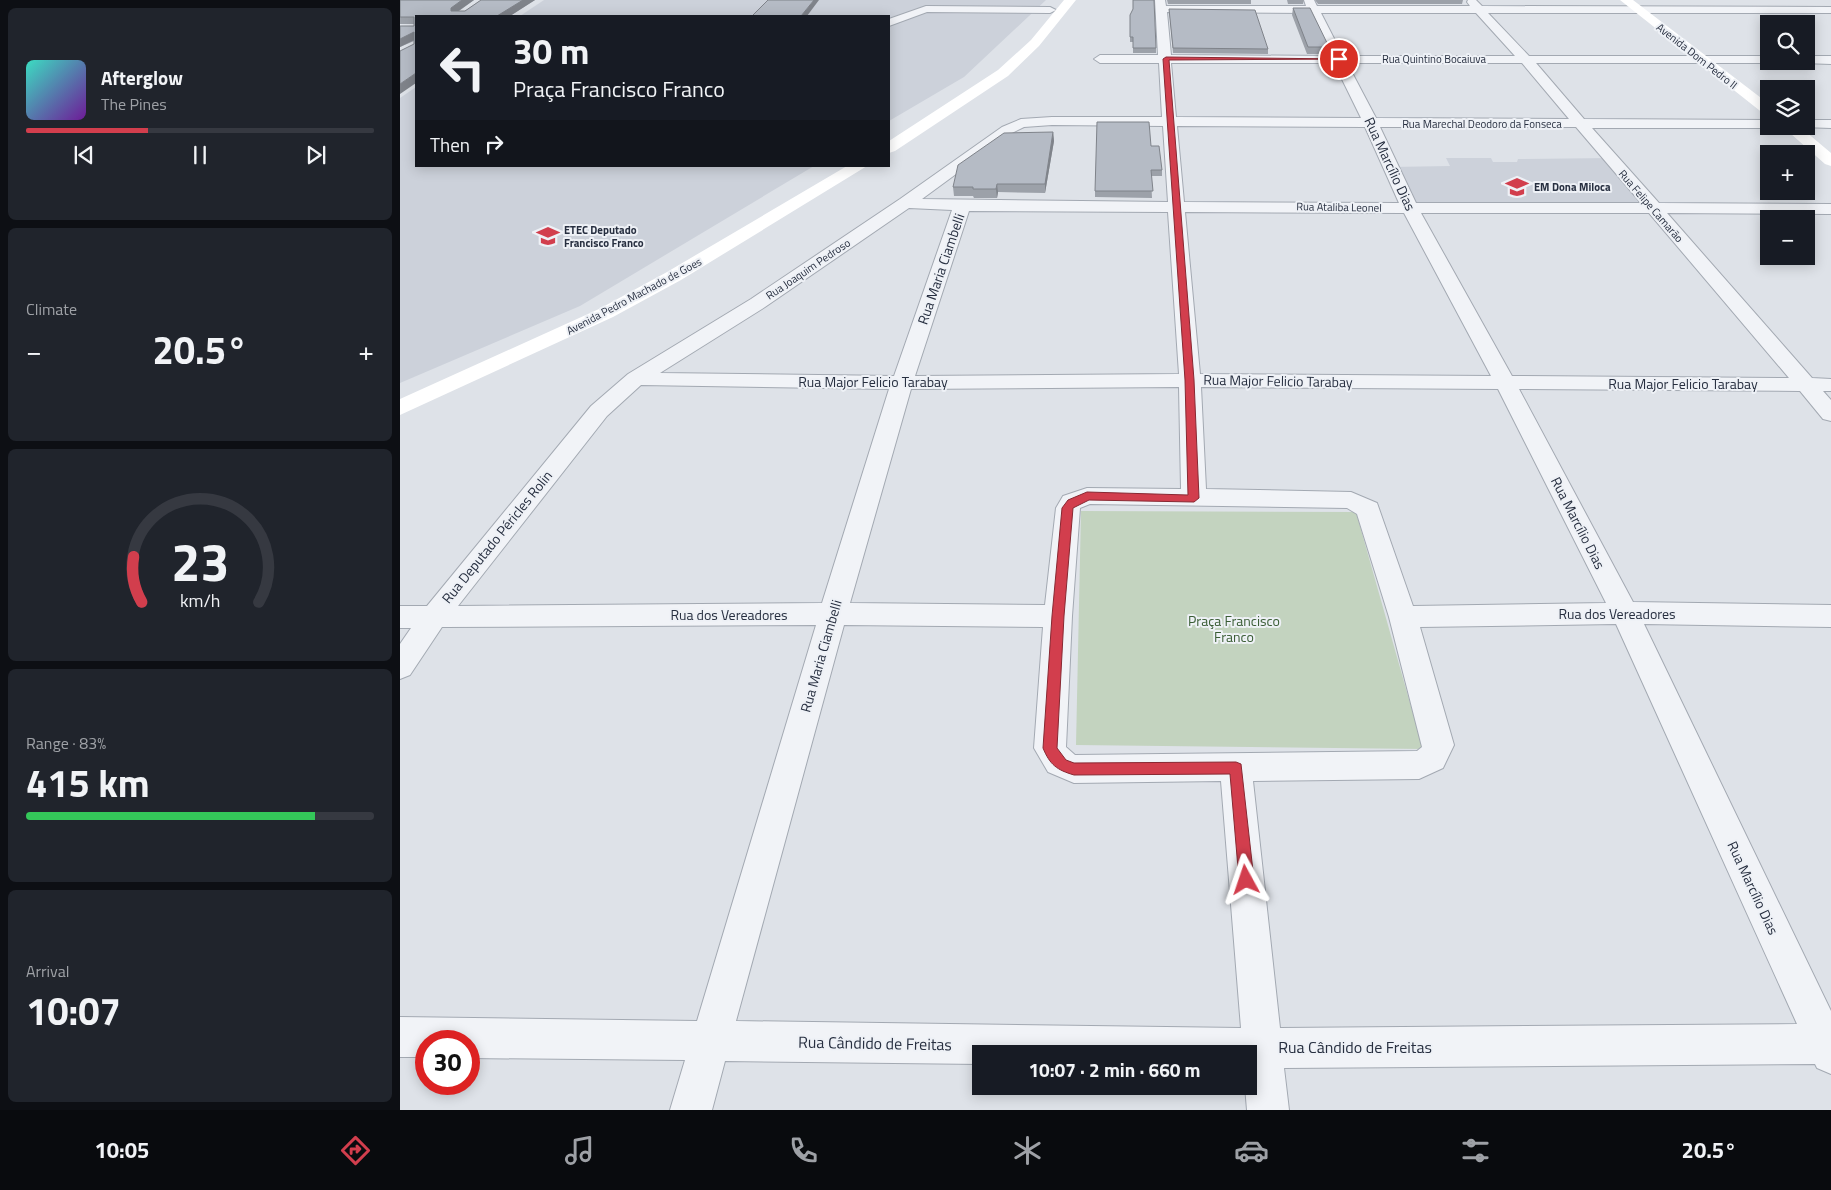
<!DOCTYPE html>
<meta charset="utf-8">
<style>
:root{--surface:#171b24;--page:#20242c;--text:#f1f3f6;--muted:#9ea1a6;--line:#363941;--accent:#d23e4d}
body{margin:0;font-family:"Titillium Web",sans-serif;background:var(--page);color:var(--text);height:100vh;display:flex;flex-direction:column;font-size:19px;white-space:nowrap}
*{box-sizing:border-box;margin:0}
p{font-size:16px;color:var(--muted)}
.icon{flex:none;width:28px;height:28px;fill:none;stroke:currentColor;stroke-width:2;stroke-linecap:round;stroke-linejoin:round}
.map{position:relative;flex:1;overflow:hidden}
.details{display:flex;flex-direction:column;gap:8px;padding:8px;background:#0d0f14;width:400px}
.details>*{flex:none}
.guide{position:absolute;left:15px;top:15px;width:475px;height:152px;border-radius:0px;box-shadow:0 2px 12px #0003;background:#171b24;color:var(--text);overflow:hidden}
.buttons{position:absolute;left:1360px;top:15px;display:grid;gap:10px}
.buttons a{display:grid;place-items:center;width:55px;height:55px;border-radius:0px;background:var(--surface);box-shadow:0 2px 12px #0003;font-size:25px}
.speed{position:absolute;left:15px;top:1030px;display:flex;gap:10px;font-size:25px;font-weight:700;text-align:center}
.speed>*{display:grid;place-content:center;width:65px;height:65px;border-radius:50%;background:var(--surface);box-shadow:0 2px 12px #0003;line-height:1}
.speed .limit{border:8px solid #d22;background:#fff;color:#111}
.pin{position:absolute;display:grid;place-items:center;width:42px;height:42px;color:#fff;margin:-21px;border:2px solid #fff;border-radius:50%;box-shadow:0 1px 5px #0007}
.me{position:absolute;width:55px;margin:-28px;rotate:355deg;stroke-linejoin:round;filter:drop-shadow(0 0 4px #0008)}
.turn{display:flex;align-items:center;gap:18px;height:105px;padding:0 15px;font-size:22px}
.turn .icon{width:65px;height:65px;stroke-width:2.5}
.turn b{display:block;font-size:35px;line-height:42px}
.then{display:flex;align-items:center;height:48px;padding:0 15px;background:#0003;gap:10px;font-size:19px}
.big{font-size:38px;font-weight:700;line-height:1.1}
.details .widget{flex:1;display:flex;flex-direction:column;justify-content:center;gap:8px;min-width:0;padding:0 18px;border-radius:8px;background:var(--page)}
.details .dial{align-items:center;gap:0}
.dial svg{height:130px;overflow:visible;fill:none;stroke:var(--line);stroke-width:7;stroke-linecap:round;text-anchor:middle}
.dial text{fill:var(--text);stroke:none}
.song{display:flex;align-items:center;gap:15px}
.cover{width:60px;height:60px;border-radius:8px;background:linear-gradient(135deg,hsl(170 70% 55%),hsl(280 70% 35%))}
.played{height:5px;border-radius:2px;background:linear-gradient(90deg,var(--accent) 35%,var(--line) 35%)}
.keys{display:flex;justify-content:space-around;direction:ltr}
.heat{display:flex;justify-content:space-between;align-items:center;font-size:28px;direction:ltr}
.charge{height:8px;border-radius:4px;background:linear-gradient(90deg,#34c759 83%,var(--line) 0)}
.trip{position:absolute;left:572px;top:1045px;width:285px;height:50px;border-radius:0px;background:var(--surface);box-shadow:0 2px 12px #0003;font-weight:700;line-height:50px;text-align:center}
.tab-bar{display:flex;height:80px;justify-content:space-around;align-items:center;background:#090b0e;color:var(--muted)}
.tab-bar .icon{width:35px;height:35px}
.tab-bar .current{color:var(--accent)}
.tab-bar b{font-size:22px;color:var(--text)}
main{display:flex;flex:1;min-height:0}
.map>svg:first-child{display:block}
.built{fill:#ccd1da}
.green{fill:#c3d3bf}
.lines{fill:none;stroke-linecap:round;stroke-linejoin:round}
.street-casing{stroke:#a3a9b2;stroke-width:2}
.street{fill:#f1f3f7;fill-rule:evenodd}
.secondary{fill:#fff;fill-rule:evenodd}
.wall{fill:#9ca1a9}
.shaded-wall{fill:#7f838a}
.building{fill:#b5bbc5;stroke:#7f838a}
.route{fill:#d23e4d;stroke:#882832}
.labels{text-anchor:middle;stroke-width:4;stroke-linejoin:round;paint-order:stroke}
.far-street-label{font-size:11px;fill:#272f40;stroke:#eef1f6}
.far-poi-label{font-size:11px;font-weight:bold;fill:#272f40;stroke:#eef1f6;text-anchor:start}
.street-label{font-size:14px;fill:#272f40;stroke:#eef1f6}
.park-label{font-size:14px;fill:#395c34;stroke:#eef1f6}
.near-street-label{font-size:16px;fill:#272f40;stroke:#eef1f6}
</style>
<main>
<section class="details">
<div class="widget">
<div class="song"><i class="cover"></i><div><b>Afterglow</b><p>The Pines</p></div></div>
<div class="played"></div>
<div class="keys"><svg class="icon" aria-label="previous" viewBox="0 0 24 24"><path d="M18 5L8 12l10 7zM5 5v14"/></svg><svg class="icon" aria-label="pause" viewBox="0 0 24 24"><path d="M8 5v14M16 5v14"/></svg><svg class="icon" aria-label="next" viewBox="0 0 24 24"><path d="M6 5l10 7-10 7zM19 5v14"/></svg></div>
</div>
<div class="widget"><p>Climate</p>
<div class="heat"><a>−</a><b class="big">20.5°</b><a>+</a></div>
</div>
<div class="widget dial"><svg viewBox="0 0 100 80">
<path d="M14 69A42 42 0 1 1 86 69"/>
<path d="M14 69A42 42 0 0 1 9 41" stroke="#d23e4d"/>
<text x="50" y="56" font-size="32" font-weight="700">23</text>
<text x="50" y="72" font-size="11">km/h</text>
</svg></div>
<div class="widget"><p>Range · 83%</p><b class="big">415 km</b><div class="charge"></div></div>
<div class="widget"><p>Arrival</p><b class="big">10:07</b></div>
</section>
<div class="map">
<svg width="1431" height="1110" viewBox="0 0 1431 1110">
<rect width="100%" height="100%" fill="#dee2e8"/>
<path class="built" d="M 144,0 L 646,0 L 564,77 L 489,121 L 489,16 L 120,16 Z
M 16,87 L 16,166 L 414,166 L 180,306 L 0,383 L 0,98 Z
M 1046,158 L 1091,158 L 1093,162 L 1117,162 L 1118,159 L 1210,158 L 1248,206 L 1010,208 L 991,167 L 1050,166 Z"/>
<path class="green" d="M 681,511 L 956,512 L 1023,749 L 676,745 Z"/>
<g class="lines">
<defs>
<path id="street" d="M 755,0 L 765,0 L 766,6 L 906,6 L 904,0 L 914,0 L 917,6 L 1070,6 L 1067,2 L 1068,0 L 1076,0 L 1082,6 L 1431,7 L 1431,13 L 1088,13 L 1129,56 L 1369,56 L 1369,61 L 1373,63 L 1136,63 L 1184,119 L 1369,120 L 1369,126 L 1375,126 L 1369,128 L 1192,128 L 1259,203 L 1431,204 L 1431,214 L 1267,213 L 1412,378 L 1431,379 L 1431,391 L 1423,391 L 1431,400 L 1431,421 L 1423,419 L 1400,391 L 1119,389 L 1233,602 L 1431,605 L 1431,627 L 1244,624 L 1431,1011 L 1431,1074 L 1417,1068 L 1415,1064 L 884,1068 L 889,1110 L 847,1110 L 845,1086 L 849,1086 L 849,1054 L 581,1054 L 581,1064 L 325,1061 L 312,1110 L 270,1110 L 285,1060 L 69,1058 L 69,1041 L 26,1041 L 26,1057 L 0,1057 L 0,1017 L 297,1021 L 416,625 L 42,627 L 10,675 L 0,679 L 0,644 L 11,628 L 0,628 L 0,606 L 27,606 L 191,406 L 228,374 L 351,299 L 500,199 L 602,127 L 621,119 L 652,117 L 762,117 L 759,63 L 700,63 L 694,59 L 700,55 L 758,55 ZM 767,12 L 910,13 L 931,56 L 771,55 ZM 921,13 L 1076,13 L 1115,56 L 943,56 ZM 771,63 L 934,63 L 961,118 L 776,117 ZM 947,63 L 1122,63 L 1169,119 L 976,118 ZM 652,125 L 763,126 L 768,202 L 522,199 L 612,133 L 624,127 ZM 777,126 L 965,127 L 999,203 L 784,202 ZM 980,127 L 1176,127 L 1241,203 L 1016,203 ZM 509,208 L 552,210 L 494,376 L 260,373 L 365,307 ZM 569,211 L 768,212 L 779,374 L 515,376 ZM 785,212 L 1004,213 L 1091,376 L 800,374 ZM 1021,213 L 1249,213 L 1389,378 L 1112,376 ZM 241,385 L 489,389 L 422,603 L 58,606 L 207,416 ZM 779,387 L 781,489 L 687,488 L 663,496 L 656,508 L 645,605 L 450,603 L 511,389 ZM 801,387 L 1098,389 L 1206,603 L 1013,606 L 977,503 L 951,492 L 806,489 ZM 690,504 L 947,508 L 957,514 L 989,617 L 1022,747 L 1017,751 L 675,755 L 666,747 L 672,616 L 680,508 ZM 1216,624 L 1397,1024 L 880,1028 L 853,781 L 1019,779 L 1043,768 L 1054,745 L 1020,627 ZM 444,625 L 643,627 L 634,748 L 648,772 L 674,783 L 821,781 L 841,1028 L 336,1021 Z
M 526,6 L 650,7 L 656,10 L 650,13 L 527,12 L 489,26 L 489,19 Z
M 1406,56 L 1431,56 L 1431,64 L 1402,63 L 1406,61 Z
M 1406,120 L 1431,120 L 1431,128 L 1401,127 L 1406,126 Z"/>
</defs>
<use href="#street" class="street-casing"/>
<use href="#street" class="street"/>
<path class="secondary" d="M 664,0 L 676,0 L 639,46 L 608,76 L 495,151 L 489,153 L 489,141 L 598,70 L 631,40 Z
M 1220,0 L 1233,0 L 1369,104 L 1369,115 L 1364,114 Z
M 1382,126 L 1399,126 L 1431,153 L 1431,166 L 1425,164 Z
M 447,166 L 467,166 L 281,280 L 213,317 L 0,415 L 0,399 L 199,309 L 267,272 Z"/>
</g>
<path class="wall" d="M 0,0 L 74,0 L 59,11 L 65,11 L 81,0 L 135,0 L 110,16 L 16,16 L 16,83 L 14,41 L 0,47 L 0,26 L 14,26 L 14,24 L 0,24 Z
M 767,0 L 851,0 L 851,4 L 768,4 Z
M 887,0 L 904,0 L 903,4 L 888,4 Z
M 915,0 L 1063,0 L 1062,4 L 918,4 Z
M 893,8 L 929,47 L 928,54 L 907,54 L 892,15 Z
M 769,9 L 868,49 L 868,54 L 773,53 Z
M 730,20 L 756,48 L 756,53 L 733,53 L 733,42 L 730,42 Z
M 653,132 L 654,141 L 645,193 L 598,192 L 597,198 L 574,198 L 573,196 L 554,196 L 553,187 Z
M 751,146 L 762,170 L 762,176 L 751,176 L 752,198 L 695,197 L 695,191 Z"/>
<path class="shaded-wall" d="M 62,0 L 74,0 L 54,14 L 51,11 L 51,8 Z
M 123,0 L 135,0 L 110,16 L 97,16 Z
M 414,0 L 419,0 L 407,16 L 401,16 Z
M 14,32 L 16,39 L 0,47 L 0,39 Z
M 16,73 L 16,83 L 0,94 L 0,84 Z
M 653,132 L 654,141 L 645,193 L 645,184 Z
M 597,184 L 598,192 L 597,198 L 596,189 Z"/>
<path class="building" d="M 0,0 L 62,0 L 51,8 L 51,11 L 65,11 L 81,0 L 123,0 L 97,16 L 16,16 L 16,73 L 0,84 L 0,51 L 14,44 L 14,32 L 0,39 L 0,26 L 14,26 L 14,17 L 0,17 Z
M 368,0 L 414,0 L 401,16 L 352,16 Z
M 733,0 L 754,0 L 756,48 L 733,48 L 733,37 L 730,37 L 730,15 L 733,9 Z
M 893,8 L 910,8 L 929,47 L 908,47 Z
M 769,9 L 855,10 L 868,49 L 773,48 Z
M 697,122 L 749,122 L 751,146 L 759,146 L 762,170 L 751,170 L 753,191 L 695,191 Z
M 653,132 L 645,184 L 597,184 L 596,189 L 573,189 L 573,187 L 553,187 L 558,165 L 604,133 Z"/>
<path class="route" d="M 766,57 L 942,59 L 769,60 L 794,380 L 799,498 L 794,502 L 689,500 L 673,508 L 664,616 L 657,748 L 666,760 L 674,763 L 836,762 L 841,764 L 854,880 L 852,885 L 846,888 L 841,885 L 839,880 L 830,774 L 674,775 C 657,770 650,765 643,748 L 652,616 L 662,508 L 668,500 L 687,492 L 788,495 L 785,380 L 763,59 Z"/>
<defs>
<symbol id="school-bare" viewBox="-9 -9 18 18"><path d="M0-5L7-2L0 1L-7-2ZM-4 1L0 2.5L4 1V4Q0 6-4 4Z" fill="#d23e4d" stroke="#eef1f6" stroke-width="2.5" paint-order="stroke"/></symbol>
<symbol id="university-bare" viewBox="-9 -9 18 18"><path d="M0-5L7-2L0 1L-7-2ZM-4 1L0 2.5L4 1V4Q0 6-4 4Z" fill="#d23e4d" stroke="#eef1f6" stroke-width="2.5" paint-order="stroke"/></symbol>
</defs>
<g fill-rule="evenodd">
<use href="#school-bare" x="1101" y="171" width="32" height="32"/>
<use href="#university-bare" x="132" y="220" width="32" height="32"/>
</g>
<g class="labels">
<g class="far-street-label">
<text transform="translate(1297 56) rotate(38)" y="4">Avenida Dom Pedro II</text>
<text x="1034" y="63">Rua Quintino Bocaiuva</text>
<text x="1082" y="128">Rua Marechal Deodoro da Fonseca</text>
<text transform="translate(1251 206) rotate(49)" y="4">Rua Felipe Camarão</text>
<text transform="translate(939 207) rotate(1)" y="4">Rua Ataliba Leonel</text>
<text transform="translate(408 269) rotate(-34)" y="4">Rua Joaquim Pedroso</text>
<text transform="translate(234 296) rotate(-28)" y="4">Avenida Pedro Machado de Goes</text>
</g>
<g class="far-poi-label">
<text x="1134" y="191">EM Dona Miloca</text>
<text x="164" y="234">ETEC Deputado<tspan x="164" dy="13">Francisco Franco</tspan></text>
</g>
<g class="street-label">
<text transform="translate(990 164) rotate(65)" y="5">Rua Marcílio Dias</text>
<text transform="translate(541 269) rotate(-71)" y="5">Rua Maria Ciambelli</text>
<text transform="translate(878 381) rotate(1)" y="5">Rua Major Felicio Tarabay</text>
<text x="473" y="387">Rua Major Felicio Tarabay</text>
<text x="1283" y="389">Rua Major Felicio Tarabay</text>
<text transform="translate(1178 523) rotate(63)" y="5">Rua Marcílio Dias</text>
<text transform="translate(97 537) rotate(-51)" y="5">Rua Deputado Péricles Rolin</text>
<text x="1217" y="619">Rua dos Vereadores</text>
<text x="329" y="620">Rua dos Vereadores</text>
<text transform="translate(421 656) rotate(-74)" y="5">Rua Maria Ciambelli</text>
<text transform="translate(1353 888) rotate(65)" y="5">Rua Marcílio Dias</text>
</g>
<g class="park-label">
<text x="834" y="626">Praça Francisco<tspan x="834" dy="16">Franco</tspan></text>
</g>
<g class="near-street-label">
<text transform="translate(475 1043) rotate(1)" y="6">Rua Cândido de Freitas</text>
<text x="955" y="1053">Rua Cândido de Freitas</text>
</g>
</g>
</svg>
<div class="buttons">
<a><svg class="icon" aria-label="search" viewBox="0 0 24 24"><circle cx="10" cy="10" r="6"/><path d="M15 15l6 6"/></svg></a>
<a><svg class="icon" aria-label="layers" viewBox="0 0 24 24"><path d="M12 4l9 5-9 5-9-5zM3 14l9 5 9-5"/></svg></a>
<a>+</a>
<a>−</a>
</div>
<div class="speed"><div class="limit">30</div></div>
<div class="pin" style="left:939px;top:59px;background:#d93025"><svg class="icon" aria-label="arrive" viewBox="0 0 24 24"><path d="M6 21V4h12l-3 4 3 4H6"/></svg></div>
<svg class="me" style="left:846px;top:880px" viewBox="-20 -20 40 40"><path d="M0-17L14 15 0 8-14 15z" fill="#d23e4d" stroke="#fff" stroke-width="4"/></svg>
<div class="trip">10:07 · 2 min · 660 m</div>
<div class="guide">
<div class="turn"><svg class="icon" aria-label="left" viewBox="0 0 24 24"><path d="M17 20v-9H6M10 6l-5 5 5 5"/></svg><div><b>30 m</b>Praça Francisco Franco</div></div>
<div class="then">Then<svg class="icon" aria-label="right" viewBox="0 0 24 24"><path d="M7 20v-9h11M14 6l5 5-5 5"/></svg></div>
</div>
</div>
</main>
<nav class="tab-bar">
<b>10:05</b>
<svg class="icon current" aria-label="directions" viewBox="0 0 24 24"><path d="M12 3l9 9-9 9-9-9zM9 14v-3h6M13 9l2 2-2 2"/></svg>
<svg class="icon" aria-label="music" viewBox="0 0 24 24"><path d="M9 18V5l10-2v13"/><circle cx="6" cy="18" r="3"/><circle cx="16" cy="16" r="3"/></svg>
<svg class="icon" aria-label="phone" viewBox="0 0 24 24"><path d="M5 4h4l2 5-3 2q2 4 5 5l2-3 5 2v4C11 20 4 13 5 4z"/></svg>
<svg class="icon" aria-label="climate" viewBox="0 0 24 24"><path d="M12 3v18M4 7l16 10M4 17L20 7"/></svg>
<svg class="icon" aria-label="car" viewBox="0 0 24 24"><path d="M5 17H2v-5l4-1 3-4h7l3 4 3 1v5h-3M9 17h6M6 11h13"/><circle cx="7" cy="17" r="2"/><circle cx="17" cy="17" r="2"/></svg>
<svg class="icon" aria-label="filters" viewBox="0 0 24 24"><path d="M4 7h16M4 17h16"/><circle cx="9" cy="7" r="2"/><circle cx="15" cy="17" r="2"/></svg>
<b>20.5°</b>
</nav>
